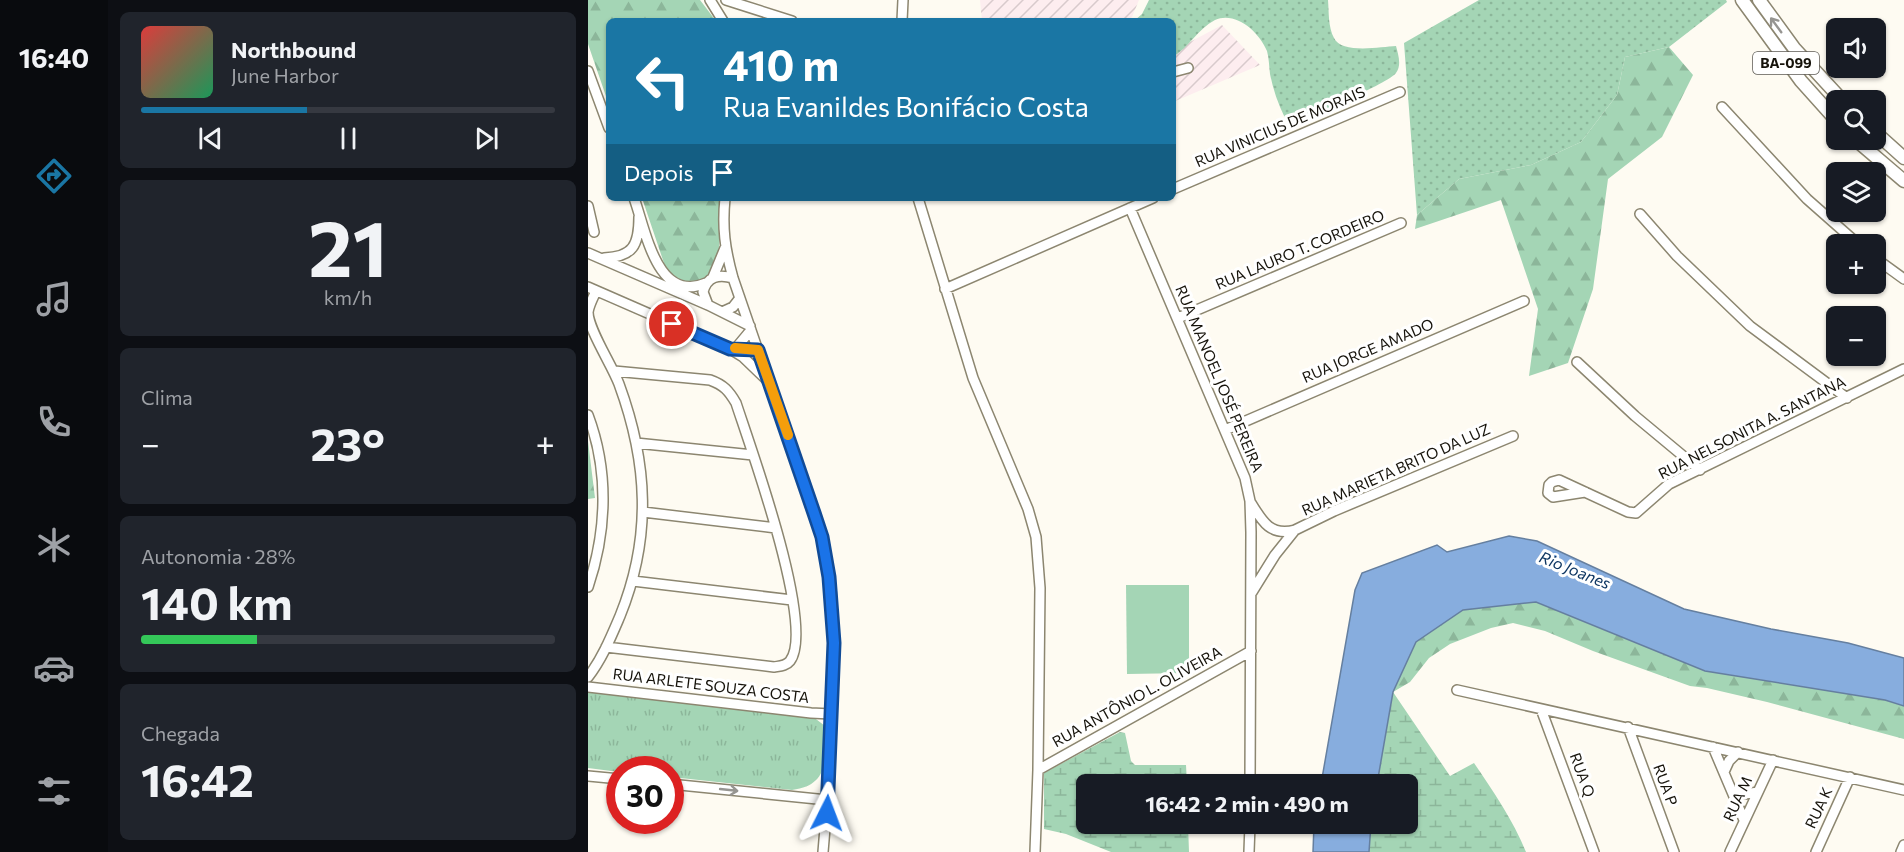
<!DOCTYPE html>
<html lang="pt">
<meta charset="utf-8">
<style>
:root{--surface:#171b24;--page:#20242c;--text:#f1f3f6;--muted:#9ea1a6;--line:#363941;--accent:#1a76a4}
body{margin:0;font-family:Commissioner,sans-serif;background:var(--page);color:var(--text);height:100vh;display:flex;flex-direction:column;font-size:22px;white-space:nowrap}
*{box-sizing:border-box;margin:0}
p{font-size:20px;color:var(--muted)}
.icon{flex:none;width:33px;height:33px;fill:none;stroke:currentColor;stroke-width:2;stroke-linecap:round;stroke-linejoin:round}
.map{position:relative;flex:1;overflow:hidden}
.sheet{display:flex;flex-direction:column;gap:12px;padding:12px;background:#0d0f14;width:480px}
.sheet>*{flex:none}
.guide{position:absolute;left:18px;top:18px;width:570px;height:183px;border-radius:9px;box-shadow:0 2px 4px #0004;background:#1a76a4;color:#fff;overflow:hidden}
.fabs{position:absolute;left:1238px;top:18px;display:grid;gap:12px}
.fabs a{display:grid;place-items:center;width:60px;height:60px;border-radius:9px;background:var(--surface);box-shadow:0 2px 4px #0004;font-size:30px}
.speed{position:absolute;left:18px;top:756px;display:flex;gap:12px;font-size:30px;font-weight:700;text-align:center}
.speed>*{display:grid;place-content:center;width:78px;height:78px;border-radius:50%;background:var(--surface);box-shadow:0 2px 4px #0004;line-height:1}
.speed .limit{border:9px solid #d22;background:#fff;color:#111}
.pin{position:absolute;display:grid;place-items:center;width:51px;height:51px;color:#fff;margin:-26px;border:3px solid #fff;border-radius:50%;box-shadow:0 2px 6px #0007}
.me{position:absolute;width:66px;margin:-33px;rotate:3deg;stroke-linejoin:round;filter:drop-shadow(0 0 4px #0008)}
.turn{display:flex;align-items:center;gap:21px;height:126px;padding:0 18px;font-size:27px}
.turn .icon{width:78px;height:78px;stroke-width:2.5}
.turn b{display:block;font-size:42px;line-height:51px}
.then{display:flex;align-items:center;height:57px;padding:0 18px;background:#0003;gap:12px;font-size:22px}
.big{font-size:45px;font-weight:700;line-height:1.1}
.sheet .card{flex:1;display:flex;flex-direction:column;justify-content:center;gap:9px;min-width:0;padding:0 21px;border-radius:9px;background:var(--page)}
.sheet .dial{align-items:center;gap:0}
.dial b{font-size:78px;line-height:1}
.song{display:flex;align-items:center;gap:18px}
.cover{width:72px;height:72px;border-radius:9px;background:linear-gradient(135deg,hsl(0 70% 55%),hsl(150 70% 35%))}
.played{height:6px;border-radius:3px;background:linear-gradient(90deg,var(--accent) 40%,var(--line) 40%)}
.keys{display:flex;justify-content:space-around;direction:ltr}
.heat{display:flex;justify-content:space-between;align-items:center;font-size:33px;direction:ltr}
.charge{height:9px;border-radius:4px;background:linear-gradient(90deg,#34c759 28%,var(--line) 0)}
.trip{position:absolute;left:488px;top:774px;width:342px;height:60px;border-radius:9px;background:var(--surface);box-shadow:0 2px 4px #0004;font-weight:700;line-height:60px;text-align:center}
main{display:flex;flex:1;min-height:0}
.menu{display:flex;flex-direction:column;width:108px;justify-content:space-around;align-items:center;background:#090b0e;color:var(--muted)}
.menu .icon{width:42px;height:42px}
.menu .on{color:var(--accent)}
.menu b{font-size:27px;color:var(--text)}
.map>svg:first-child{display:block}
.industrial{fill:url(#industrial-furrows)}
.grass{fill:url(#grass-dots)}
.forest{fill:url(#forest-firs)}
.wetland{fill:url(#wetland-marsh)}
.park{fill:url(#park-tufts)}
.pitch{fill:#a4d5b5}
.water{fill:#87adde;stroke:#657f9f;stroke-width:1.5}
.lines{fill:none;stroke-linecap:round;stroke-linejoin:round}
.minor-casing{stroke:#8c8670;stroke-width:12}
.highway-casing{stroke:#8c8670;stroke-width:15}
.minor{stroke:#fff;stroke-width:9}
.highway{stroke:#fff;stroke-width:12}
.oneway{stroke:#969591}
.route-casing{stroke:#114b97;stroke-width:15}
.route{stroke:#1a73e8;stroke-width:10}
.slow{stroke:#f59e0b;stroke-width:10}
.labels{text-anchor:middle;stroke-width:6;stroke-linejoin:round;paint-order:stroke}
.shield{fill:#fff;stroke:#5c5a54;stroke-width:1.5}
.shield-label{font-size:14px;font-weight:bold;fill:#16130b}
.street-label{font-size:15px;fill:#16130b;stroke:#fff}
.water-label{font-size:16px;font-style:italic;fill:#0e3662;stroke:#fff}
</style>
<main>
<nav class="menu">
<b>16:40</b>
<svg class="icon on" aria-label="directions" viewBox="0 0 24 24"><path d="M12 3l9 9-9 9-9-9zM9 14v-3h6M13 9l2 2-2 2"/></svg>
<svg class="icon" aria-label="music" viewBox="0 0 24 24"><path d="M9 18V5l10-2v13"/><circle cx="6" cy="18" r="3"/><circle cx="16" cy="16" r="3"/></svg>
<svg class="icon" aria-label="phone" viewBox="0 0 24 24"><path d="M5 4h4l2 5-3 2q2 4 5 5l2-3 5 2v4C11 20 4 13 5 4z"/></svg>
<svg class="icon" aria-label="climate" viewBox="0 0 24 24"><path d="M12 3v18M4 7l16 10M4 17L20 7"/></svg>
<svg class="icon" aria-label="car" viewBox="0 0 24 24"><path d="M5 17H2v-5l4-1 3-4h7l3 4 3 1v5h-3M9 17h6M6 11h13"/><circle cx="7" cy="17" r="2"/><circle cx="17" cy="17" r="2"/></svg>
<svg class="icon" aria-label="filters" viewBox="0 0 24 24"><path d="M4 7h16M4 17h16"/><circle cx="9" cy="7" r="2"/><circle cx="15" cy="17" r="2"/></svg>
</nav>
<section class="sheet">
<div class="card">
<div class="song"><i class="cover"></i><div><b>Northbound</b><p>June Harbor</p></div></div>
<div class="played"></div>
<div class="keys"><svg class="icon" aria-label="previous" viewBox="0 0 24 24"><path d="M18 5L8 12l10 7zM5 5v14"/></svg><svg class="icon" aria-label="pause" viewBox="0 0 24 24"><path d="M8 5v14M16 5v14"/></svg><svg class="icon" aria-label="next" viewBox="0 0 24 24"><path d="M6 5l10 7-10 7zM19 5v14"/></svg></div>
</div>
<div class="card dial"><b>21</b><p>km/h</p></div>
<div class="card"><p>Clima</p>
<div class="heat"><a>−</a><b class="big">23°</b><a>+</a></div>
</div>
<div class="card"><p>Autonomia · 28%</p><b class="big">140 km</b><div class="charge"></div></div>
<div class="card"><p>Chegada</p><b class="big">16:42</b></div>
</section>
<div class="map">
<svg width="1316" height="852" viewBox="0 0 1316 852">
<defs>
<pattern id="industrial-furrows" width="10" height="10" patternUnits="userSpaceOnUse" patternTransform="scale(1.5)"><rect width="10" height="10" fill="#fdedef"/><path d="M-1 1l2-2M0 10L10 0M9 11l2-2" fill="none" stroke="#d8cacc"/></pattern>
<pattern id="grass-dots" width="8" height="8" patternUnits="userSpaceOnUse" patternTransform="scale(1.5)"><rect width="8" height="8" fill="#a4d5b5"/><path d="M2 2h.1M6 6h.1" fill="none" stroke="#8cb69a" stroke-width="1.8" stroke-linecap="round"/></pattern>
<pattern id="forest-firs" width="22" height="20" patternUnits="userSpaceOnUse" patternTransform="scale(1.5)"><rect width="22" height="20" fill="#a4d5b5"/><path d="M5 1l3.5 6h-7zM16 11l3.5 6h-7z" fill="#8cb69a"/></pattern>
<pattern id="wetland-marsh" width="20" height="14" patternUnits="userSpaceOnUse" patternTransform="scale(1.5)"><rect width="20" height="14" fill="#a4d5b5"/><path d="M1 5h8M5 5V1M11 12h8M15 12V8" fill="none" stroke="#8cb69a"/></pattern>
<pattern id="park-tufts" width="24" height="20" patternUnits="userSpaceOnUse" patternTransform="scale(1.5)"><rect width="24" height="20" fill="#a4d5b5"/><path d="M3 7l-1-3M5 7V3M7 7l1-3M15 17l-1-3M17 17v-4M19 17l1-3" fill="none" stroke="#8cb69a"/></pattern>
</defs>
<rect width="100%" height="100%" fill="#fefbf2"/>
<path class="industrial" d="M 392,0 L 551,0 L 544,17 L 538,21 L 394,21 Z
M 634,25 L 672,65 L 585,102 L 585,51 Z"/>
<path class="grass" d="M 561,0 L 740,0 C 741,12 740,27 746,38 C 753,54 792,47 808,46 C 810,54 814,65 808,73 C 802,82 716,121 706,121 C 705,121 698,118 697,118 C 690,104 685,89 682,74 C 681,66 681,58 679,51 C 671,32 648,11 627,20 C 611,28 601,47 585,57 L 585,21 L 546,21 L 554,14 Z
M 891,0 L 1138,0 L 1139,2 L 1081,47 L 1037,57 L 1029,95 L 993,142 L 943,165 L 871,179 L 829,215 L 816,43 Z"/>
<path class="forest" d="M 0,0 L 112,0 L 128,21 L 21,21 L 21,105 L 0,44 Z
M 1081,47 L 1105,75 L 1074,137 L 1020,179 L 1005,289 L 980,363 L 941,376 L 950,309 L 913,200 L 827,229 L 829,215 L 871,179 L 943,165 L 993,142 L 1029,95 L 1037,57 Z
M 54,198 L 133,198 C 132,220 137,270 112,281 C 107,283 99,283 93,283 L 79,272 Z
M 0,441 L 7,498 L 0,499 Z
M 948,602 L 1117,671 L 1297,700 L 1316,706 L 1316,739 L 1179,702 L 1119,688 L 1102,686 L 1005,651 L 957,631 L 925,623 L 903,628 L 862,644 L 841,658 L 822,682 L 805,692 L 828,642 L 874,610 Z"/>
<path class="wetland" d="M 805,692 L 862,776 L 886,763 C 905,791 925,820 938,852 L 781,852 L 783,824 L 819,824 L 819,784 L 789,784 Z
M 532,732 L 537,733 L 543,761 L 547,765 L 598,765 L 599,784 L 498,784 L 498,824 L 600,824 L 601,852 L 523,852 L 478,834 L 456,829 L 456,773 Z"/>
<path class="park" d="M 0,690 L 224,716 L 237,726 C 237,757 243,785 204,790 L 83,777 L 82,770 L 32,770 L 31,772 L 0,768 Z"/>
<path class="pitch" d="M 538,585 L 601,585 L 601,673 L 539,674 Z"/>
<path class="water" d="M 921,536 L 949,541 L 1096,609 L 1183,629 L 1260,643 L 1316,658 L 1316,706 L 1297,700 L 1117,671 L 948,602 L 875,610 L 828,642 L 805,692 L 789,784 L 733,784 L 767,590 L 774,573 L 849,545 L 859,552 Z
M 726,824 L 783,824 L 781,852 L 725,852 Z"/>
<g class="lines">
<defs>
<path id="minor" d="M 122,0 L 135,21
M 138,0 L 204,21
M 314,21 L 315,0
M 0,71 L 21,128
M 585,72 L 600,68
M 1134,107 L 1219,199 L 1270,244
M 585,189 L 812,92
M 46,198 C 58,231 69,304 118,283
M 137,198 C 134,228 137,249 145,278 L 234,537 L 243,590 L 246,643 L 239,804 L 235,852
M 330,198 L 385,378 L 440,509 L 448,537 L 452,588 L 450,770 L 447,852
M 0,206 L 6,232
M 542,208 L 657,478 L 662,501 L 663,532 L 662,784
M 1052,214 L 1089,256 L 1162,326 L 1259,398
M 0,253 L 120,305 L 162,326
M 16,258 C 45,257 51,245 51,217
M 1287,258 L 1316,279
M 125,277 L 137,248
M 0,287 L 142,349 L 155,357 L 180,381
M 357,289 L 565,198
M 120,305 L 115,292 C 119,276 131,274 145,278
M 134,312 L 145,307 L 152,298
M 590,318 L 813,223
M 142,349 L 148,348 L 163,330
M 989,362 L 1047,416 L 1112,470
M 0,415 C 21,471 19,531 0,587
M 637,430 L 936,301
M 48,443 L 165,455
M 997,492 L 965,497 L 960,493 L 961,485 L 964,482 L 971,480 L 1040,512 L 1048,513 L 1081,484 L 1316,369
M 663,503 C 675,523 683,536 707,530
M 55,512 L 188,528
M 45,581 L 204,600
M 664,592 L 687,555 L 707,530 L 746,511 L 925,436
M 18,647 L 186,667 C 192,666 198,666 202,661 C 228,627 162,446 148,403 C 141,391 136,385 122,380 L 26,371
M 0,677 C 14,659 23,637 32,616 C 64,537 60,463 31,384 C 24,365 0,329 0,312 C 1,305 5,298 8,291
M 0,687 L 223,713 L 243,714
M 869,690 L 1316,790
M 953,709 L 1006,852
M 1040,727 L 1086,852
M 1125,747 L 1156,820
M 450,770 L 663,651
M 1136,772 L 1141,761 L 1150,752
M 0,776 L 32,779
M 82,784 L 239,800
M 1144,790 L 1157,794 L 1170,792
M 661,852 L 662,824
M 1142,852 L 1185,760
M 1228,852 L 1262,777
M 1313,852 L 1316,845"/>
<path id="highway" d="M 1154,0 L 1213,81 L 1248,120
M 1171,0 L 1206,48 L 1254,100
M 1287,132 L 1316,158
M 1268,140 L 1316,181"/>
</defs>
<use href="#minor" class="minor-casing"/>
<use href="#highway" class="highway-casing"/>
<use href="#minor" class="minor"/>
<use href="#highway" class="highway"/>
</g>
<defs><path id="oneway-shaft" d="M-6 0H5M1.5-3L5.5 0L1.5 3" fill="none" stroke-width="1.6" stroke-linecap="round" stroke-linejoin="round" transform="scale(1.5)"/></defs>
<g class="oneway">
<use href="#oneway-shaft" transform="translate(1188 25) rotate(-126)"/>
<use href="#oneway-shaft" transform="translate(141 790) rotate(6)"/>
</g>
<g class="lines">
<defs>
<path id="route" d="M 84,324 L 142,349 L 170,350 L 226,513 L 234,537 L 241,577 L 246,643 L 239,813"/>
</defs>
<use href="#route" class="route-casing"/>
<use href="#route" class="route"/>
<path class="slow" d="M 147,348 L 170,350 L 200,435"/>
</g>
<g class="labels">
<rect class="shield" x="1165" y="52" width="66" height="22" rx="4.5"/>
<g class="shield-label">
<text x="1198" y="68">BA-099</text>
</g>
<g class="street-label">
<text transform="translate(692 127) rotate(-23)" y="5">RUA VINICIUS DE MORAIS</text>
<text transform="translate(712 250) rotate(-23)" y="5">RUA LAURO T. CORDEIRO</text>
<text transform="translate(780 351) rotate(-23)" y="5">RUA JORGE AMADO</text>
<text transform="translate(631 379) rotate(67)" y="5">RUA MANOEL JOSÉ PEREIRA</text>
<text transform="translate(1164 428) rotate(-27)" y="5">RUA NELSONITA A. SANTANA</text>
<text transform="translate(808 470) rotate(-24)" y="5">RUA MARIETA BRITO DA LUZ</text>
<text transform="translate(123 686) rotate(7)" y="5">RUA ARLETE SOUZA COSTA</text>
<text transform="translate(549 697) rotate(-29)" y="5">RUA ANTÔNIO L. OLIVEIRA</text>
<text transform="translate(994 775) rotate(70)" y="5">RUA Q</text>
<text transform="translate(1077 785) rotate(70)" y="5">RUA P</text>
<text transform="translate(1150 799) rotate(-65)" y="5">RUA M</text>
<text transform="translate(1231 808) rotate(-65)" y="5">RUA K</text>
</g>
<g class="water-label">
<text transform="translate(987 570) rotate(22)" y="6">Rio Joanes</text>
</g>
</g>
</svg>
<div class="fabs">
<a><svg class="icon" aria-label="sound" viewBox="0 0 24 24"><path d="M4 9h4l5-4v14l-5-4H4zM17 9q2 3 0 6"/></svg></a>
<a><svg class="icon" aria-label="search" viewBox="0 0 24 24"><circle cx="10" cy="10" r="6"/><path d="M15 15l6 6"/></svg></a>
<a><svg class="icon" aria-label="layers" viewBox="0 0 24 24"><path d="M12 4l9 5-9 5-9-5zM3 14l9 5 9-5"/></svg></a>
<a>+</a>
<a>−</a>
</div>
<div class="speed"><div class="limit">30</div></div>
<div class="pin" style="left:84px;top:324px;background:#d93025"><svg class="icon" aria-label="arrive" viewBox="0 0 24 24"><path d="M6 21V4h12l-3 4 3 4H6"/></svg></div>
<svg class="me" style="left:239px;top:813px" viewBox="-20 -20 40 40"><path d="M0-17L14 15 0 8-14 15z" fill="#1a73e8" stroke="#fff" stroke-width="4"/></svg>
<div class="trip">16:42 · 2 min · 490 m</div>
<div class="guide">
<div class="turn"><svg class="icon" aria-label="left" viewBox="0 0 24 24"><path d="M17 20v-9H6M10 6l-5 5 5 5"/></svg><div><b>410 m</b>Rua Evanildes Bonifácio Costa</div></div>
<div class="then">Depois<svg class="icon" aria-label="arrive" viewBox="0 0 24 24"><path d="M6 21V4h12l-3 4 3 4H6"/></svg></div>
</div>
</div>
</main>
